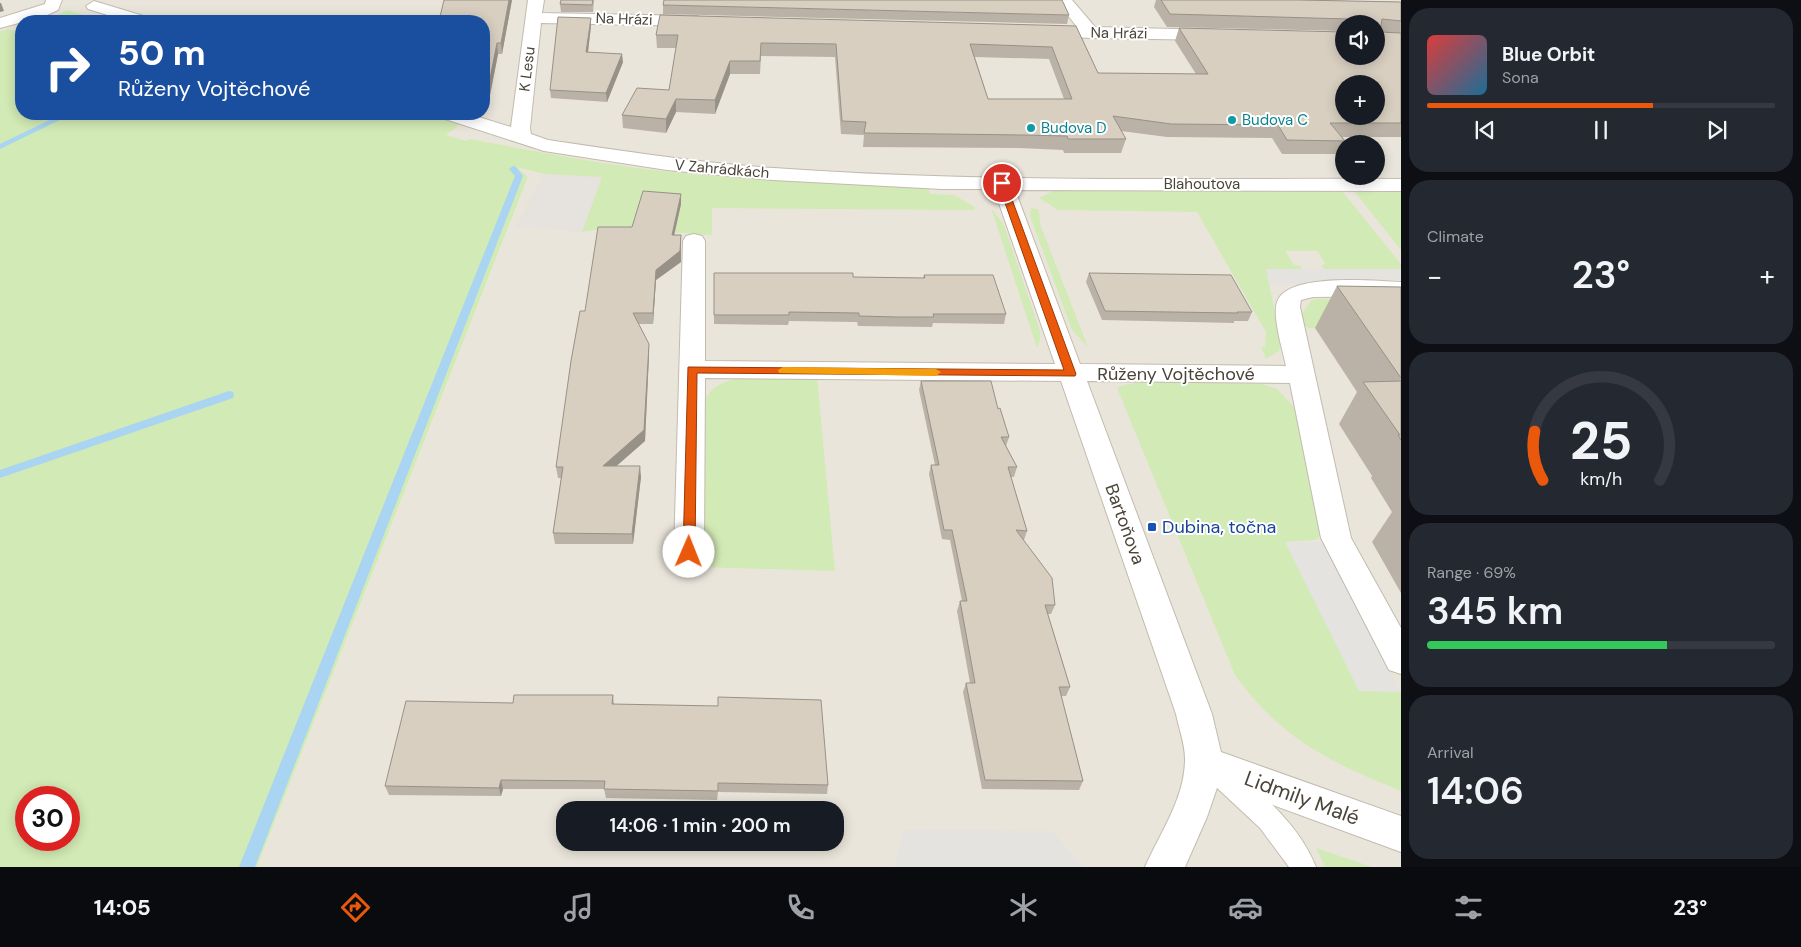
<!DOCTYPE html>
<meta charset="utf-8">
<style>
:root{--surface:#171b24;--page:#242831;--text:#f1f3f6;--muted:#9ea1a6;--line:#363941;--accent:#ea580c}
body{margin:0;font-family:"DM Sans",sans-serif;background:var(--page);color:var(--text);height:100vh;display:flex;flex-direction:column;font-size:19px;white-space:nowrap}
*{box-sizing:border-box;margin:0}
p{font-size:16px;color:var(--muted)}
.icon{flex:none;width:28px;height:28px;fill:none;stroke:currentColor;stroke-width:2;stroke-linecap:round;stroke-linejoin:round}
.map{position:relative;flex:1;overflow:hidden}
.sheet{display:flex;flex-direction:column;gap:8px;padding:8px;background:#0d0f14;width:400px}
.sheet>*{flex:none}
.banner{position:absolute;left:15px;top:15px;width:475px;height:105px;border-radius:20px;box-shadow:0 2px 12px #0003;background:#1a4fa0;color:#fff;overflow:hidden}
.tools{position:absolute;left:1335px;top:15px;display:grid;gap:10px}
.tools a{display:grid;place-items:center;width:50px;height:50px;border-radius:50%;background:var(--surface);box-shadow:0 2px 12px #0003;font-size:25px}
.speed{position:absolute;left:15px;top:786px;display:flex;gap:10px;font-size:25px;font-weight:700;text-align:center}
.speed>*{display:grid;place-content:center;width:65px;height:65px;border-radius:50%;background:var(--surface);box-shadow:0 2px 12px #0003;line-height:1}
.speed .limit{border:8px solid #d22;background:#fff;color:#111}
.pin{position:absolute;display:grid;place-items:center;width:42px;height:42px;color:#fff;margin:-21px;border:2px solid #fff;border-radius:50%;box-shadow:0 1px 5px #0007}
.me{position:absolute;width:55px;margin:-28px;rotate:1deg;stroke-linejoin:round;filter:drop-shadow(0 0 4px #0008)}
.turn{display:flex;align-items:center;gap:18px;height:105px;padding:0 20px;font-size:22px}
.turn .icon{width:65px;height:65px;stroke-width:2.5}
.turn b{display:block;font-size:35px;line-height:42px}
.big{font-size:38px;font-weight:600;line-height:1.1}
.sheet .card{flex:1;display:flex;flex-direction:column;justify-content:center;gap:8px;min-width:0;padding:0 18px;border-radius:20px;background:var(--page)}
.sheet .dial{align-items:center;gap:0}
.dial svg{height:130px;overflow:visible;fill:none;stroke:var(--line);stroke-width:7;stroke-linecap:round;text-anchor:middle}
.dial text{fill:var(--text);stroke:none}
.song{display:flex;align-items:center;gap:15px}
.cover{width:60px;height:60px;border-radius:8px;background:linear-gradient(135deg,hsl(0 70% 55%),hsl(200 70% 35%))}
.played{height:5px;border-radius:2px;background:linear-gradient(90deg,var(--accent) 65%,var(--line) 65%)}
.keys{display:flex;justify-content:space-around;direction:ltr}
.heat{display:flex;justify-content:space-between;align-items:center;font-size:28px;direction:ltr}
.charge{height:8px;border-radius:4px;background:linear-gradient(90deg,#34c759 69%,var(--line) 0)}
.trip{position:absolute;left:556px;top:801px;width:288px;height:50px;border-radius:20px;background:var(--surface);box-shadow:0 2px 12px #0003;font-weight:600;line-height:50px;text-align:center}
.tabs{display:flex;height:80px;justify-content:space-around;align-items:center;background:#090b0e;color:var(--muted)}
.tabs .icon{width:35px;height:35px}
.tabs .on{color:var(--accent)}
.tabs b{font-size:22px;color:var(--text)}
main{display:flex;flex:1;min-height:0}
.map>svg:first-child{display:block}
.residential{fill:#eae5da;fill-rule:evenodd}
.industrial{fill:#e6e2dd}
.green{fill:#d2eab5;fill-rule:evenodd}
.parking{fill:#e5e3e0}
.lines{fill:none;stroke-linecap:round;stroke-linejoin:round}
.stream{fill:#a9d4f2;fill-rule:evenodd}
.service-casing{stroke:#c2bbae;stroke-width:2}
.minor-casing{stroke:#c2bbae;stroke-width:2}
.service{fill:#fff;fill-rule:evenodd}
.minor{fill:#fff;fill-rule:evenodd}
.wall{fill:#bab2a6;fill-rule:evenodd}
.shaded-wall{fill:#979187}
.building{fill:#d8cfc1;stroke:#979187;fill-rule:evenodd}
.route{fill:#ea580c;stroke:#983908}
.slow{fill:#f59e0b}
.culture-dot{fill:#0f9aa8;stroke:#fff;stroke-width:2}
.transit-dot{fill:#1a4fb4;stroke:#fff;stroke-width:2}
.labels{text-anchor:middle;stroke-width:4;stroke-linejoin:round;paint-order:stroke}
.far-street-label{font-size:15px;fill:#4b4439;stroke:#fff}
.far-culture-label{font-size:15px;fill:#0d838f;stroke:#fff;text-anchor:start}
.street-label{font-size:18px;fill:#4b4439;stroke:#fff}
.transit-label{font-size:18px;fill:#164399;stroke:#fff;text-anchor:start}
.near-street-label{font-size:21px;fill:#4b4439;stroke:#fff}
</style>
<main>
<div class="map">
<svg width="1401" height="867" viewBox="0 0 1401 867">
<rect width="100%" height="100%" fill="#f6f3ec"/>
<path class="residential" d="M 0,0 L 1401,0 L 1401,867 L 257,867 L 528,177 L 356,114 L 484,114 L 484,21 L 21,21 L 21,32 L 8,29 L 0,31 ZM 1344,24 L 1376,24 L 1376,56 L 1344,56 ZM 1344,84 L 1376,84 L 1376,116 L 1344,116 ZM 1344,144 L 1376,144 L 1376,176 L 1344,176 ZM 565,810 L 835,810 L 835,842 L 565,842 Z"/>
<path class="industrial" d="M 544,174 L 602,177 L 582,232 L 516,226 Z"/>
<path class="green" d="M 67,10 L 105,21 L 46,21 Z
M 8,29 L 21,32 L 21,114 L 433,114 L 463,122 L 446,135 L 466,141 L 469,139 C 536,151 603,165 671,172 C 756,181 842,184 928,187 L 930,194 L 954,195 L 976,208 L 973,210 L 712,208 L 712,235 L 609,228 L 582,232 L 602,177 L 544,174 L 517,167 L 528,177 L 257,867 L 0,867 L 0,31 ZM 26,798 L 69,798 L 69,840 L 26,840 Z
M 1057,189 L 1342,191 L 1401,264 L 1401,269 L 1324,269 L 1321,265 L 1326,264 L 1317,251 L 1285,251 L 1294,265 L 1299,265 L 1302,269 L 1266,269 L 1281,341 L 1279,351 L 1266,359 L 1261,347 L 1265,347 L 1266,332 L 1197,212 L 1058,210 L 1039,198 Z
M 1354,191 L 1401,192 L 1401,250 Z
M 991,208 L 1004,225 L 1040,331 L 1040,340 L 1037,348 Z
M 1031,208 L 1039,210 L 1040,224 L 1088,347 L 1072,330 L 1030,216 Z
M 1316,299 L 1401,299 L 1382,329 L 1309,328 L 1303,325 L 1298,319 L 1311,301 Z
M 749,375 L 817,377 L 835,571 L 699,567 L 703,405 C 710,383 730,380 749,375 Z
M 1145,381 L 1262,384 L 1277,389 L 1295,408 L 1320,535 L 1316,540 L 1285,542 L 1401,692 L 1401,791 C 1330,762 1281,739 1235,675 L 1117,388 L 1124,385 Z
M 1316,848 L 1372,867 L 1325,867 Z"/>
<path class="parking" d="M 1266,269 L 1401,269 L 1401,284 L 1270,284 Z
M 1285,542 L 1323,542 L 1401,692 L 1359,691 Z
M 904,830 L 1052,831 L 1084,867 L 894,867 Z"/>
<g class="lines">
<path class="stream" d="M 62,114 L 72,114 L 0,149 L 0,144 Z
M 513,166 L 516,167 L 523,176 L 255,867 L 239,867 L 515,176 L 509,169 Z
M 229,391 L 233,392 L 234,395 L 233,398 L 0,478 L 0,470 Z"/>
<defs>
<path id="service" d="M 1225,767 L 1234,771 C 1267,798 1300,827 1316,867 L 1289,867 L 1260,828 L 1216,787 L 1212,779 L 1216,771 Z"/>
<path id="minor" d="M 46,0 L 62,0 L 58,10 L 45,16 L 0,28 L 0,18 L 45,4 Z
M 528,0 L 544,0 L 542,13 L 697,16 L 703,18 L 705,21 L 703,24 L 697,26 L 541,23 L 530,128 L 531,134 L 548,140 C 623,151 698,163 774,168 C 982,183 1192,178 1401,179 L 1401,191 L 1015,190 L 1080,364 L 1286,366 C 1283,351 1272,316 1277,302 C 1287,272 1375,281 1401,282 L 1401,296 L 1313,297 L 1301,300 L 1300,307 L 1351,538 L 1401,628 L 1401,674 L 1389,670 L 1321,538 L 1290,383 L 1087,381 L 1212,714 L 1221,752 L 1401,816 L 1401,852 L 1218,785 L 1207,817 L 1185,867 L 1145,867 C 1160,833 1185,798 1185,759 C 1185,744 1179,729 1176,714 L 1061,381 L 705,378 L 704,552 L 700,560 L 689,564 L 678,560 L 674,552 L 683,241 L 686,236 L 694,234 L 702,236 L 705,241 L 705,361 L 1055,364 L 994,189 L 942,189 L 773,180 L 667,170 L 544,151 L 442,118 L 440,114 L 469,114 L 511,127 Z
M 1056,0 L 1072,0 L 1095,27 L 1214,30 L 1220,31 L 1222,35 L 1220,39 L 1214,40 L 1091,38 L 1036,35 L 1034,31 L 1036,27 L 1077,27 Z
M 94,1 L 150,18 L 152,21 L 127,21 L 88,9 L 86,6 Z"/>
</defs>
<use href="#service" class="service-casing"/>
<use href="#minor" class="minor-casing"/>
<use href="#service" class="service"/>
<use href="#minor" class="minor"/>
</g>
<path class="wall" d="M 444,0 L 512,0 L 502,54 L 498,54 L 489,100 L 484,108 L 484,21 Z
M 594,0 L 593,12 L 561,12 L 560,4 Z
M 1156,0 L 1299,0 L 1401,2 L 1401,137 L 1342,137 L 1345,141 L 1339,154 L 1282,154 L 1272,138 L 1167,137 L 1121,131 L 1126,139 L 1121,153 L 1064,153 L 1063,150 L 1019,148 L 863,147 L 864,135 L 841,134 L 835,57 L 761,56 L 760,74 L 730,74 L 715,114 L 676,112 L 666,133 L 623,128 L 622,115 L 669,90 L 676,48 L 657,48 L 656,35 L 1076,26 L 1098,73 L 1196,74 L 1175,41 L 1179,28 L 1344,56 L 1376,24 L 1344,24 L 1344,31 L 1167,27 L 1154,7 ZM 975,57 L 1049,59 L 1064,99 L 988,99 Z
M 663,5 L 1069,15 L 1067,24 L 663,14 Z
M 591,26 L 588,52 L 623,62 L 607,102 L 551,98 L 550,90 Z
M 681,194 L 681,204 L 674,235 L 681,235 L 681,262 L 656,280 L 653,324 L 638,324 L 649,355 L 645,441 L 616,466 L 641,477 L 633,544 L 555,544 L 553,533 L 561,478 L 558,478 L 556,467 L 585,311 L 632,227 Z
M 714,273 L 853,277 L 923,278 L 924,275 L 1006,314 L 1004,324 L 933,323 L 932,327 L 858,326 L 857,322 L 789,321 L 788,325 L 714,324 Z
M 1089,273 L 1252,312 L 1248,321 L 1234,321 L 1234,323 L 1102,320 L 1086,282 Z
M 1337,286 L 1401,287 L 1401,593 L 1372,542 L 1392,512 L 1371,478 L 1372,476 L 1339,424 L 1357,392 L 1315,328 Z
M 921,381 L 998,409 L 1009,437 L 1006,446 L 1017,467 L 1014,477 L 1011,477 L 1027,531 L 1024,540 L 1023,540 L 1055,605 L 1051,614 L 1048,614 L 1070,687 L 1066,696 L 1061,696 L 1083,781 L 1079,790 L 982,789 L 963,692 L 966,683 L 970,683 L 957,611 L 960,601 L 962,601 L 950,540 L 942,539 L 929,474 L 931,465 L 935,465 L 919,390 Z
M 613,695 L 614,704 L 828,785 L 827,794 L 718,792 L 717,800 L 606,798 L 604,789 L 503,789 L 501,796 L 389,795 L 385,786 L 513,703 Z"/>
<path class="shaded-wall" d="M 509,0 L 512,0 L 502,54 L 501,43 Z
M 0,3 L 1,3 L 4,11 L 0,12 Z
M 591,18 L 591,26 L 587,60 L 586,52 Z
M 497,43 L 498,54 L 489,100 L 484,108 L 484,95 Z
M 622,54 L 623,62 L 607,102 L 606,93 Z
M 730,61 L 730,74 L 715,114 L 715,100 Z
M 676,99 L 676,112 L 666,133 L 666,119 Z
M 681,194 L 681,204 L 672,245 L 672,235 Z
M 681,235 L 681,262 L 656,280 L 653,324 L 653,313 L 656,270 Z
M 649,344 L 649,355 L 645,441 L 604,477 L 603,466 Z
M 640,466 L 641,477 L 633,544 L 632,534 Z
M 501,780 L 503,789 L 501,796 L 499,788 Z"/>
<path class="building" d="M 444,0 L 509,0 L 501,43 L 497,43 L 488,89 L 484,95 L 484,21 L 439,21 Z
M 561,0 L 593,0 L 592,5 L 560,4 Z
M 664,0 L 1062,0 L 1069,15 L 663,5 Z
M 1161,0 L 1299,0 L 1401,2 L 1401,21 L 1382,19 L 1380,32 L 1401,33 L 1401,123 L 1330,123 L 1345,141 L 1287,140 L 1278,125 L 1171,124 L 1113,116 L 1126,139 L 1068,139 L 1067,136 L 1022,135 L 864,133 L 866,122 L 842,121 L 836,44 L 761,43 L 760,61 L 730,61 L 715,100 L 676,99 L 666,119 L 622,115 L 637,88 L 669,90 L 678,35 L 656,35 L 660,15 L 1076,26 L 1098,73 L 1208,74 L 1179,28 L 1344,32 L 1344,56 L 1376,56 L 1376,24 L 1350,24 L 1349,19 L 1170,14 ZM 970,44 L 1052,47 L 1072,99 L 988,99 ZM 1344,84 L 1376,84 L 1376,116 L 1344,116 Z
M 558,17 L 591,18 L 586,52 L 622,54 L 606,93 L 550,90 Z
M 643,191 L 681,194 L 672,235 L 681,235 L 680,251 L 656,270 L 653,313 L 633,313 L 649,344 L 644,430 L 603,466 L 640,466 L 632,534 L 553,533 L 563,467 L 556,467 L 571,361 L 580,311 L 585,311 L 598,227 L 632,227 Z
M 714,273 L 853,273 L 853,277 L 925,278 L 924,275 L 993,275 L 1006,314 L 933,314 L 934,317 L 897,317 L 859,316 L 859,313 L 789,312 L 789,315 L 714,315 Z
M 1089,273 L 1231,275 L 1252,312 L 1237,312 L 1238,313 L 1105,311 Z
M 1337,286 L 1401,287 L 1401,378 Z
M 921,381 L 991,381 L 998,409 L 1000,408 L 1009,437 L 1001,437 L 1017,467 L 1008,467 L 1027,531 L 1016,530 L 1052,578 L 1055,605 L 1045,605 L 1070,687 L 1059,687 L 1083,781 L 985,780 L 966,683 L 975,683 L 960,601 L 967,601 L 952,530 L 944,530 L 931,465 L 939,465 Z
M 1401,381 L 1401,440 L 1398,435 L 1400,435 L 1363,382 Z
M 514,695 L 613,695 L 612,704 L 718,706 L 718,697 L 821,700 L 828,785 L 718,783 L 718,791 L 604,789 L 605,781 L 501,780 L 499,788 L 385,786 L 406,701 L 513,703 Z"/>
<path class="route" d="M 1002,180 L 1006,183 L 1076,374 L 1075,376 L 697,373 L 695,552 L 693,556 L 685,556 L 683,552 L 688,367 L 1064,370 L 998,183 Z"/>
<path class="slow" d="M 783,367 L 936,369 L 941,372 L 936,376 L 779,373 L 778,370 Z"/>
<g class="culture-dot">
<circle cx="1232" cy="120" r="5"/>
<circle cx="1031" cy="128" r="5"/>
</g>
<rect class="transit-dot" x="1147" y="522" width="10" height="10" rx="2.5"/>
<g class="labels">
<g class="far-street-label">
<text transform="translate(624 19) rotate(2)" y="5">Na Hrázi</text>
<text transform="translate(1119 33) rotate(1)" y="5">Na Hrázi</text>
<text transform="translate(527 69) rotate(-83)" y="5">K Lesu</text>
<text transform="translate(722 169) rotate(5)" y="5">V Zahrádkách</text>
<text x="1202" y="189">Blahoutova</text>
</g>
<g class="far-culture-label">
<text x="1242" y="125">Budova C</text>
<text x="1041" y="133">Budova D</text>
</g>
<g class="street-label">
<text x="1176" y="380">Růženy Vojtěchové</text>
<text transform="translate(1125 524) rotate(70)" y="6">Bartoňova</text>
</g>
<g class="transit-label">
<text x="1162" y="533">Dubina, točna</text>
</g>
<g class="near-street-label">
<text transform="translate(1302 798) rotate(20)" y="7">Lidmily Malé</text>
</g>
</g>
</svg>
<div class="tools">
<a><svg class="icon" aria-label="sound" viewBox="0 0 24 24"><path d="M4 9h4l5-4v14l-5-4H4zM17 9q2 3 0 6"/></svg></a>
<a>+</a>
<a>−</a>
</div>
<div class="speed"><div class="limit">30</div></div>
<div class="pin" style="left:1002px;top:183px;background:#d93025"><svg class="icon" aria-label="arrive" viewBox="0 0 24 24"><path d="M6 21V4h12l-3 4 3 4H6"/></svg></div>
<svg class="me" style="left:689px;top:552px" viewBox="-20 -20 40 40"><circle r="19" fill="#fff"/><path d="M0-13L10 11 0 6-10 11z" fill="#ea580c"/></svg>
<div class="trip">14:06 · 1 min · 200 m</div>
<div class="banner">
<div class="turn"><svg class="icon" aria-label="right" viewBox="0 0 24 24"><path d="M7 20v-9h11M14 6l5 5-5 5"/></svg><div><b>50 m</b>Růženy Vojtěchové</div></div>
</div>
</div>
<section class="sheet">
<div class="card">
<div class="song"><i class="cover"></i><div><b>Blue Orbit</b><p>Sona</p></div></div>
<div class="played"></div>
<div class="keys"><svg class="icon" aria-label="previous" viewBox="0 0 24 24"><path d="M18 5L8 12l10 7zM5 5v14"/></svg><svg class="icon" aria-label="pause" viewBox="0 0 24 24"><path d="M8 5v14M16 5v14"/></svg><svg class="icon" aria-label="next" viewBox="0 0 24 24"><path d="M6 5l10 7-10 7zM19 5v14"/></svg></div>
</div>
<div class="card"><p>Climate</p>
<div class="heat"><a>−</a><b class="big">23°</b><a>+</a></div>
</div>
<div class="card dial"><svg viewBox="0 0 100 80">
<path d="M14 69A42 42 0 1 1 86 69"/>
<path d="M14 69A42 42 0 0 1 9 39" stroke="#ea580c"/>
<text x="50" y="56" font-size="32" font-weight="700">25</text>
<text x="50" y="72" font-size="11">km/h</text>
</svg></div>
<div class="card"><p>Range · 69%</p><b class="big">345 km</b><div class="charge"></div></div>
<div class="card"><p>Arrival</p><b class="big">14:06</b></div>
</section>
</main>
<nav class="tabs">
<b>14:05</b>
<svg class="icon on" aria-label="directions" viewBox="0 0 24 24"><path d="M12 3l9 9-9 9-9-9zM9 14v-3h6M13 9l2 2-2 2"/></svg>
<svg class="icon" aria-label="music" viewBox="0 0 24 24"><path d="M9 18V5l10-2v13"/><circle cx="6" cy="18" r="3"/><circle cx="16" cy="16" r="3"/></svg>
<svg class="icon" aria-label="phone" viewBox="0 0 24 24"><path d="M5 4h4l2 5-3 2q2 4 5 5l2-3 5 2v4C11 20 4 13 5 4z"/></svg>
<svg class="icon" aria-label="climate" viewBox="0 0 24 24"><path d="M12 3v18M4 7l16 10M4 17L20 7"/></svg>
<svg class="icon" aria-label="car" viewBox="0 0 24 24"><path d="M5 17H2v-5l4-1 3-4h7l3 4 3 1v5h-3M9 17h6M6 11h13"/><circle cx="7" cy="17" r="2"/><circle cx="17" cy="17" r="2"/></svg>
<svg class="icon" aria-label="filters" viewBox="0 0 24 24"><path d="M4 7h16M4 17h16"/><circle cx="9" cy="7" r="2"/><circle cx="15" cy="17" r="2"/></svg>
<b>23°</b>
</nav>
